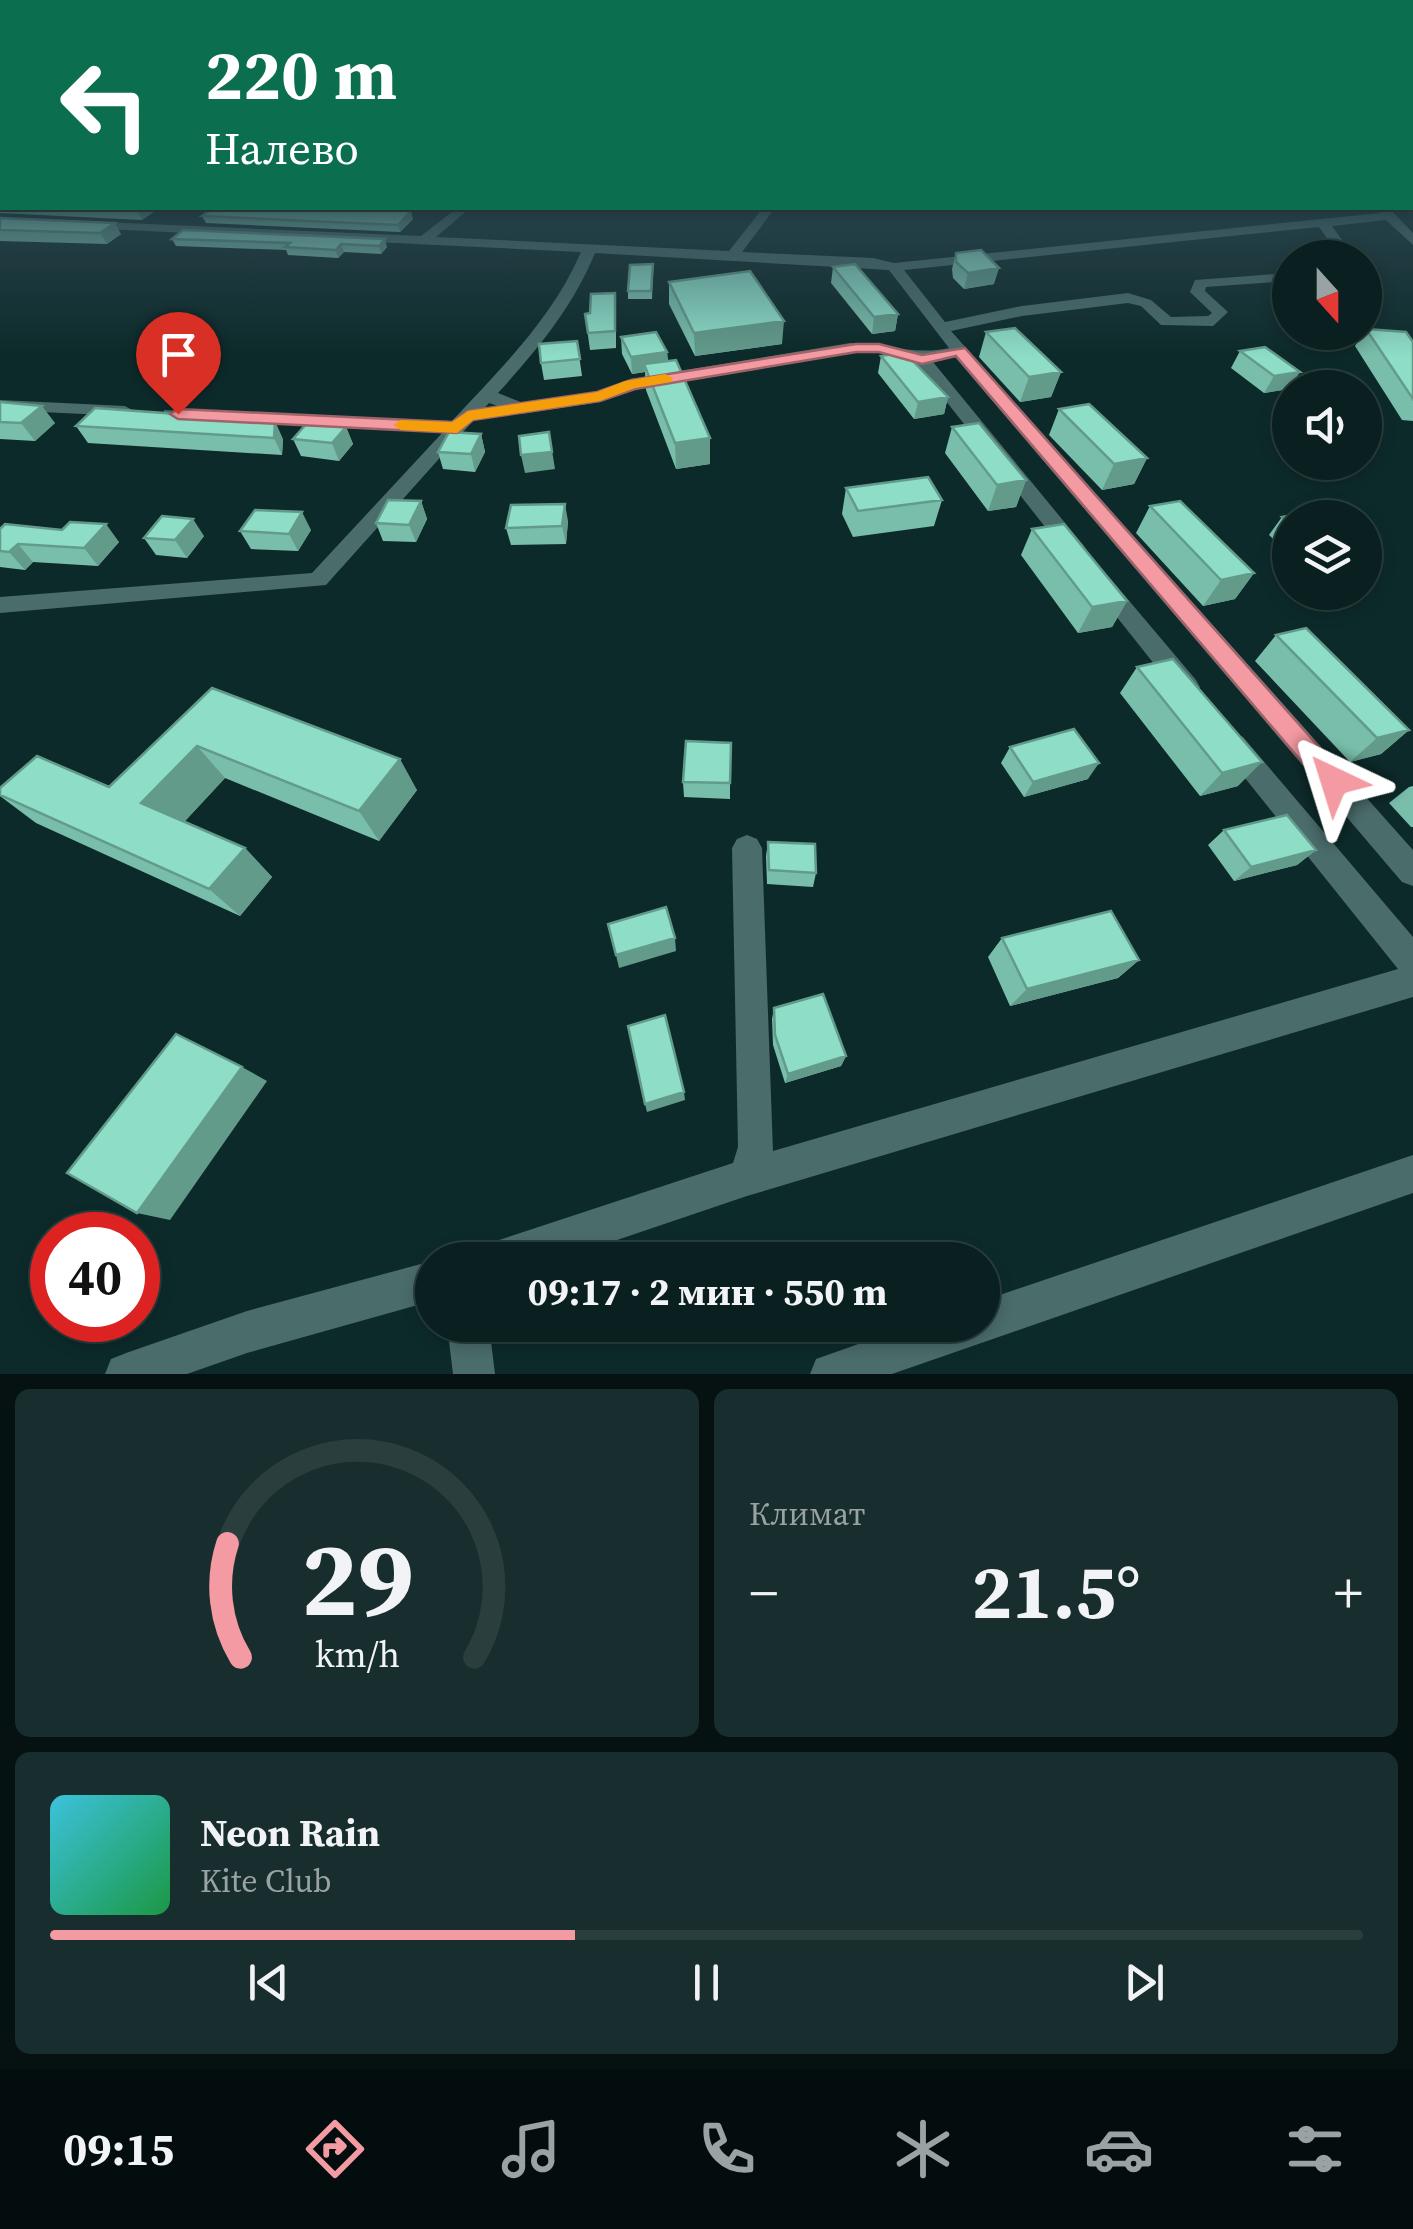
<!DOCTYPE html>
<html lang="ru">
<meta charset="utf-8">
<style>
:root{--surface:#0a2020;--page:#182d2d;--text:#f1f3f6;--muted:#99a3a5;--line:#2a3e3e;--accent:#f49aa2}
body{margin:0;font-family:"Source Serif 4",serif;background:var(--page);color:var(--text);height:100vh;display:flex;flex-direction:column;font-size:38px;white-space:nowrap}
*{box-sizing:border-box;margin:0}
p{font-size:32px;color:var(--muted)}
.icon{flex:none;width:55px;height:55px;fill:none;stroke:currentColor;stroke-width:2;stroke-linecap:round;stroke-linejoin:round}
.map{position:relative;height:1374px;overflow:hidden}
.side{display:flex;flex-direction:column;gap:15px;padding:15px;background:#061212;flex:1}
.side>*{flex:none}
.hud{position:absolute;left:0px;top:0px;width:1415px;height:210px;box-shadow:0 5px 15px #0003,0 0 0 2px var(--line);background:#0b6e4f;color:#fff;overflow:hidden}
.needle{width:65px;rotate:159deg}
.fabs{position:absolute;left:1272px;top:240px;display:grid;gap:20px}
.fabs a{display:grid;place-items:center;width:110px;height:110px;border-radius:50%;background:var(--surface);box-shadow:0 5px 15px #0003,0 0 0 2px var(--line);font-size:50px}
.speed{position:absolute;left:30px;top:1212px;display:flex;gap:20px;font-size:50px;font-weight:700;text-align:center}
.speed>*{display:grid;place-content:center;width:130px;height:130px;border-radius:50%;background:var(--surface);box-shadow:0 5px 15px #0003,0 0 0 2px var(--line);line-height:1}
.speed .limit{border:15px solid #d22;background:#fff;color:#111}
.pin{position:absolute;display:grid;place-items:center;width:85px;height:85px;color:#fff;margin:-102px -42px;border-radius:50% 50% 50% 0;rotate:-45deg;box-shadow:0 0 10px #0007}
.pin .icon{rotate:45deg}
.me{position:absolute;width:110px;margin:-55px;rotate:319deg;stroke-linejoin:round;filter:drop-shadow(0 0 8px #0008)}
.turn{display:flex;align-items:center;gap:35px;height:210px;padding:0 40px;font-size:45px}
.turn .icon{width:130px;height:130px;stroke-width:2.5}
.turn b{display:block;font-size:70px;line-height:85px}
.big{font-size:75px;font-weight:700;line-height:1.1}
.side .card{flex:1;display:flex;flex-direction:column;justify-content:center;gap:15px;min-width:0;padding:0 35px;border-radius:15px;background:var(--page)}
.side .dial{align-items:center;gap:0}
.dial svg{height:260px;overflow:visible;fill:none;stroke:var(--line);stroke-width:7;stroke-linecap:round;text-anchor:middle}
.dial text{fill:var(--text);stroke:none}
.song{display:flex;align-items:center;gap:30px}
.cover{width:120px;height:120px;border-radius:15px;background:linear-gradient(135deg,hsl(190 70% 55%),hsl(140 70% 35%))}
.played{height:10px;border-radius:5px;background:linear-gradient(90deg,var(--accent) 40%,var(--line) 40%)}
.keys{display:flex;justify-content:space-around;direction:ltr}
.heat{display:flex;justify-content:space-between;align-items:center;font-size:55px;direction:ltr}
.side .tiles{flex:1;display:grid;gap:15px;grid-template-columns:1fr 1fr}
.card:last-child{grid-column:span 2}
.trip{position:absolute;left:415px;top:1242px;width:585px;height:100px;border-radius:50px;background:var(--surface);box-shadow:0 5px 15px #0003,0 0 0 2px var(--line);font-weight:700;line-height:100px;text-align:center}
.tabs{display:flex;height:160px;justify-content:space-around;align-items:center;background:#040d0d;color:var(--muted)}
.tabs .icon{width:70px;height:70px}
.tabs .selected{color:var(--accent)}
.tabs b{font-size:45px;color:var(--text)}
.map>svg:first-child{display:block}
.lines{fill:none;stroke-linecap:round;stroke-linejoin:round}
.minor{fill:#4a6c6b;fill-rule:evenodd}
.wall{fill:#79beab}
.shaded-wall{fill:#639b8b}
.building{fill:#8dddc7;stroke:#639b8b;stroke-width:2.5}
.route{fill:#f49aa2;stroke:#9f6469;stroke-width:2.5}
.slow{fill:#f59e0b}
</style>
<div class="map">
<svg width="1413" height="1374" viewBox="0 0 1413 1374">
<rect width="100%" height="100%" fill="#0d2a2a"/>
<g class="lines">
<path class="minor" d="M 457,208 L 470,208 L 436,237 L 729,251 L 763,208 L 775,208 L 742,252 L 873,258 L 894,263 L 1380,213 L 1376,208 L 1389,208 L 1413,233 L 1413,245 L 1386,220 L 1332,226 L 1355,258 L 1341,258 L 1319,227 L 904,270 L 945,322 L 1022,306 L 1128,293 L 1151,300 L 1171,317 L 1208,316 L 1212,313 L 1190,292 L 1195,280 L 1290,273 L 1290,281 L 1206,287 L 1205,291 L 1228,312 L 1213,326 L 1161,325 L 1141,306 L 1128,303 L 1022,316 L 951,331 L 1413,850 L 1413,886 L 1402,882 L 955,357 L 933,362 L 1084,546 L 1087,551 L 1084,556 L 1068,556 L 916,363 L 879,353 L 850,353 L 635,388 L 600,402 L 521,414 L 489,403 L 326,585 L 0,613 L 0,597 L 312,573 L 443,432 L 170,419 L 164,418 L 164,410 L 452,421 C 501,368 552,319 581,252 L 85,228 L 80,227 L 80,221 L 421,236 ZM 595,253 L 889,270 L 949,348 C 913,356 886,343 850,343 L 631,379 L 596,392 L 523,403 L 498,393 C 537,350 573,307 595,253 Z
M 0,400 L 125,406 L 134,411 L 125,416 L 0,410 Z
M 1101,574 L 1109,577 L 1196,680 L 1200,687 L 1196,694 L 1178,694 L 1093,587 L 1090,582 Z
M 1234,734 L 1243,737 L 1413,937 L 1413,997 L 747,1196 L 558,1260 L 479,1260 L 485,1246 L 499,1240 L 733,1163 L 738,1147 L 732,848 L 737,839 L 747,835 L 757,839 L 762,848 L 773,1151 L 1398,969 L 1225,753 L 1221,745 L 1225,737 Z
M 1413,1155 L 1413,1193 L 892,1374 L 810,1374 L 816,1359 L 912,1325 L 982,1325 L 982,1301 Z
M 432,1261 L 432,1301 L 247,1353 L 187,1374 L 105,1374 L 111,1359 L 126,1353 L 247,1311 Z
M 447,1325 L 489,1325 L 495,1374 L 453,1374 Z"/>
</g>
<path class="wall" d="M 0,188 L 2,188 L 2,208 L 159,208 L 142,220 L 0,213 Z
M 202,216 L 413,219 L 400,232 L 206,223 Z
M 0,218 L 121,234 L 107,244 L 0,241 Z
M 183,230 L 387,247 L 381,254 L 344,252 L 338,258 L 288,255 L 286,250 L 176,246 L 172,239 Z
M 956,253 L 994,284 L 964,289 L 953,278 L 952,269 Z
M 833,267 L 898,314 L 895,331 L 872,334 L 831,283 Z
M 653,272 L 652,299 L 628,299 L 628,291 Z
M 669,282 L 782,344 L 695,356 L 669,304 Z
M 616,309 L 616,348 L 590,350 L 585,314 Z
M 1366,329 L 1413,342 L 1413,421 L 1402,420 L 1355,346 L 1363,332 L 1365,332 Z
M 986,332 L 1061,372 L 1051,397 L 1020,402 L 979,357 Z
M 621,337 L 667,352 L 668,361 L 710,438 L 710,464 L 676,469 L 646,390 L 645,372 L 632,374 L 622,354 Z
M 577,341 L 582,376 L 544,380 L 541,363 Z
M 1265,347 L 1289,389 L 1264,393 L 1231,368 L 1240,351 Z
M 881,356 L 948,397 L 944,414 L 914,419 L 878,373 Z
M 0,402 L 55,423 L 35,441 L 0,439 Z
M 1059,409 L 1147,458 L 1134,484 L 1102,490 L 1049,435 Z
M 76,426 L 283,439 L 282,455 L 88,443 Z
M 346,427 L 353,444 L 339,461 L 301,456 L 293,439 Z
M 952,427 L 1026,480 L 1016,507 L 988,511 L 945,453 Z
M 481,434 L 485,452 L 475,472 L 443,469 L 438,452 Z
M 846,488 L 942,500 L 934,526 L 853,537 L 842,514 Z
M 421,501 L 427,519 L 416,542 L 383,541 L 376,523 Z
M 1150,506 L 1254,573 L 1235,599 L 1203,606 L 1136,533 Z
M 1282,517 L 1290,518 L 1290,554 L 1269,535 Z
M 568,521 L 566,544 L 511,545 L 506,528 Z
M 0,529 L 119,542 L 98,566 L 33,562 L 25,570 L 0,567 Z
M 1032,529 L 1127,601 L 1112,627 L 1078,633 L 1021,555 Z
M 311,530 L 298,551 L 251,549 L 240,531 Z
M 204,536 L 187,558 L 156,555 L 144,538 Z
M 1276,635 L 1409,730 L 1381,754 L 1350,762 L 1255,661 Z
M 1137,667 L 1238,786 L 1200,796 L 1120,693 Z
M 212,688 L 417,790 L 379,841 L 225,778 L 184,822 L 245,848 L 272,877 L 240,916 L 36,823 L 0,796 L 0,788 L 109,787 Z
M 1010,747 L 1088,779 L 1024,797 L 1001,763 Z
M 683,782 L 730,783 L 730,799 L 684,797 Z
M 1413,786 L 1413,827 L 1411,827 L 1389,803 L 1409,787 Z
M 1224,830 L 1316,850 L 1297,865 L 1234,881 L 1208,845 Z
M 768,842 L 816,873 L 813,887 L 767,884 L 766,856 Z
M 1002,938 L 1139,960 L 1118,978 L 1010,1006 L 988,957 Z
M 774,1008 L 846,1056 L 841,1066 L 785,1083 L 773,1045 L 772,1019 Z"/>
<path class="shaded-wall" d="M 136,208 L 159,208 L 142,220 Z
M 411,211 L 413,219 L 400,232 L 398,225 Z
M 115,223 L 121,234 L 107,244 L 100,233 Z
M 385,239 L 387,247 L 381,254 L 379,246 Z
M 341,244 L 344,252 L 338,258 L 336,250 Z
M 999,268 L 994,284 L 964,289 L 968,273 Z
M 898,314 L 895,331 L 872,334 L 874,317 Z
M 784,321 L 782,344 L 695,356 L 694,333 Z
M 667,352 L 668,369 L 644,364 L 645,372 L 632,374 L 631,357 Z
M 1061,372 L 1051,397 L 1020,402 L 1029,377 Z
M 1300,372 L 1289,389 L 1264,393 L 1274,376 Z
M 948,397 L 944,414 L 914,419 L 918,402 Z
M 42,406 L 55,423 L 35,441 L 21,423 Z
M 275,421 L 283,439 L 282,455 L 274,438 Z
M 346,427 L 353,444 L 339,461 L 332,443 Z
M 549,432 L 555,469 L 525,473 L 521,455 Z
M 481,434 L 485,452 L 475,472 L 471,454 Z
M 710,438 L 710,464 L 676,469 L 675,443 Z
M 1147,458 L 1134,484 L 1102,490 L 1114,464 Z
M 1026,480 L 1016,507 L 988,511 L 997,485 Z
M 421,501 L 427,519 L 416,542 L 409,525 Z
M 565,504 L 568,521 L 566,544 L 562,526 Z
M 302,512 L 311,530 L 298,551 L 289,534 Z
M 193,519 L 204,536 L 187,558 L 175,540 Z
M 106,524 L 119,542 L 98,566 L 84,548 Z
M 18,544 L 33,562 L 25,570 L 9,552 Z
M 1254,573 L 1235,599 L 1203,606 L 1221,580 Z
M 1127,601 L 1112,627 L 1078,633 L 1092,607 Z
M 1409,730 L 1381,754 L 1350,762 L 1377,738 Z
M 197,746 L 225,778 L 174,833 L 141,803 Z
M 400,759 L 417,790 L 379,841 L 359,811 Z
M 1262,762 L 1238,786 L 1200,796 L 1222,773 Z
M 1099,763 L 1088,779 L 1024,797 L 1033,782 Z
M 245,848 L 272,877 L 240,916 L 209,889 Z
M 1316,850 L 1297,865 L 1234,881 L 1251,867 Z
M 675,938 L 676,951 L 619,968 L 616,955 Z
M 1139,960 L 1118,978 L 1010,1006 L 1027,989 Z
M 846,1056 L 841,1066 L 785,1083 L 788,1074 Z
M 242,1067 L 267,1081 L 170,1220 L 137,1213 Z
M 684,1092 L 685,1100 L 647,1112 L 645,1104 Z"/>
<path class="building" d="M 0,188 L 2,188 L 2,202 L 0,202 Z
M 213,208 L 341,208 L 411,211 L 398,225 L 202,216 Z
M 0,218 L 115,223 L 100,233 L 0,230 Z
M 183,230 L 385,239 L 379,246 L 341,244 L 336,250 L 285,247 L 290,243 L 172,239 Z
M 981,250 L 999,268 L 968,273 L 956,262 L 956,253 Z
M 653,264 L 651,291 L 628,291 L 630,265 Z
M 855,264 L 898,314 L 874,317 L 833,267 Z
M 750,271 L 784,321 L 694,333 L 669,282 Z
M 615,293 L 615,331 L 588,333 L 585,314 L 590,313 L 591,294 Z
M 1015,328 L 1061,372 L 1029,377 L 986,332 Z
M 1366,329 L 1406,332 L 1413,342 L 1413,399 Z
M 656,332 L 667,352 L 631,357 L 621,337 Z
M 577,341 L 580,359 L 541,363 L 539,344 Z
M 1265,347 L 1300,372 L 1274,376 L 1240,351 Z
M 904,352 L 948,397 L 918,402 L 881,356 Z
M 676,360 L 710,438 L 675,443 L 644,364 Z
M 0,402 L 42,406 L 21,423 L 0,422 Z
M 1089,404 L 1147,458 L 1114,464 L 1059,409 Z
M 95,408 L 275,421 L 274,438 L 76,426 Z
M 308,422 L 346,427 L 332,443 L 293,439 Z
M 979,423 L 1026,480 L 997,485 L 952,427 Z
M 449,432 L 481,434 L 471,454 L 438,452 Z
M 549,432 L 552,452 L 521,455 L 519,436 Z
M 928,477 L 942,500 L 858,511 L 846,488 Z
M 388,500 L 421,501 L 409,525 L 376,523 Z
M 1180,501 L 1254,573 L 1221,580 L 1150,506 Z
M 565,504 L 562,526 L 506,528 L 511,505 Z
M 1337,507 L 1349,518 L 1290,518 L 1290,524 L 1282,517 Z
M 255,510 L 302,512 L 289,534 L 240,531 Z
M 162,516 L 193,519 L 175,540 L 144,538 Z
M 70,522 L 106,524 L 84,548 L 18,544 L 9,552 L 0,551 L 0,529 L 5,524 L 62,530 Z
M 1064,524 L 1127,601 L 1092,607 L 1032,529 Z
M 1306,628 L 1409,730 L 1377,738 L 1276,635 Z
M 1173,659 L 1262,762 L 1222,773 L 1137,667 Z
M 212,688 L 400,759 L 359,811 L 197,746 L 141,803 L 245,848 L 209,889 L 0,795 L 0,788 L 37,756 L 109,787 Z
M 1074,729 L 1099,763 L 1033,782 L 1010,747 Z
M 686,741 L 731,743 L 730,783 L 683,782 Z
M 1287,815 L 1316,850 L 1251,867 L 1224,830 Z
M 768,842 L 815,844 L 816,873 L 769,870 Z
M 666,907 L 675,938 L 616,955 L 608,924 Z
M 1111,911 L 1139,960 L 1027,989 L 1002,938 Z
M 823,994 L 846,1056 L 788,1074 L 775,1035 L 774,1008 Z
M 665,1015 L 684,1092 L 645,1104 L 628,1026 Z
M 176,1034 L 242,1067 L 137,1213 L 67,1173 Z"/>
<linearGradient id="sky" x2="0" y2="1"><stop stop-color="#071717"/><stop offset="0.46" stop-color="#2f4a55"/><stop offset="1" stop-color="#2f4a55" stop-opacity="0"/></linearGradient>
<rect width="1413" height="357" fill="url(#sky)"/>
<path class="route" d="M 856,344 L 879,344 L 922,355 L 965,348 L 1343,774 L 1347,781 L 1343,789 L 1334,792 L 1325,789 L 956,356 L 922,364 L 879,352 L 856,352 L 635,389 L 600,401 L 473,420 L 457,433 L 178,419 L 170,414 L 178,409 L 452,422 L 468,411 L 597,392 L 631,380 Z"/>
<path class="slow" d="M 665,374 L 673,378 L 671,382 L 635,388 L 600,401 L 473,420 L 457,433 L 401,430 L 393,425 L 401,420 L 452,422 L 468,411 L 597,392 L 625,381 Z"/>
</svg>
<div class="fabs">
<a><svg class="needle" viewBox="-14 -14 28 28"><path d="M0-13l5 13h-10z" fill="#e53935"/><path d="M0 13l5-13h-10z" fill="#99a3a5"/></svg></a>
<a><svg class="icon" aria-label="sound" viewBox="0 0 24 24"><path d="M4 9h4l5-4v14l-5-4H4zM17 9q2 3 0 6"/></svg></a>
<a><svg class="icon" aria-label="layers" viewBox="0 0 24 24"><path d="M12 4l9 5-9 5-9-5zM3 14l9 5 9-5"/></svg></a>
</div>
<div class="speed"><div class="limit">40</div></div>
<div class="pin" style="left:178px;top:414px;background:#d93025"><svg class="icon" aria-label="arrive" viewBox="0 0 24 24"><path d="M6 21V4h12l-3 4 3 4H6"/></svg></div>
<svg class="me" style="left:1334px;top:781px" viewBox="-20 -20 40 40"><path d="M0-17L14 15 0 8-14 15z" fill="#f49aa2" stroke="#fff" stroke-width="4"/></svg>
<div class="trip">09:17 · 2 мин · 550 m</div>
<div class="hud">
<div class="turn"><svg class="icon" aria-label="left" viewBox="0 0 24 24"><path d="M17 20v-9H6M10 6l-5 5 5 5"/></svg><div><b>220 m</b>Налево</div></div>
</div>
</div>
<section class="side">
<div class="tiles">
<div class="card dial"><svg viewBox="0 0 100 80">
<path d="M14 69A42 42 0 1 1 86 69"/>
<path d="M14 69A42 42 0 0 1 10 34" stroke="#f49aa2"/>
<text x="50" y="56" font-size="32" font-weight="700">29</text>
<text x="50" y="72" font-size="11">km/h</text>
</svg></div>
<div class="card"><p>Климат</p>
<div class="heat"><a>−</a><b class="big">21.5°</b><a>+</a></div>
</div>
<div class="card">
<div class="song"><i class="cover"></i><div><b>Neon Rain</b><p>Kite Club</p></div></div>
<div class="played"></div>
<div class="keys"><svg class="icon" aria-label="previous" viewBox="0 0 24 24"><path d="M18 5L8 12l10 7zM5 5v14"/></svg><svg class="icon" aria-label="pause" viewBox="0 0 24 24"><path d="M8 5v14M16 5v14"/></svg><svg class="icon" aria-label="next" viewBox="0 0 24 24"><path d="M6 5l10 7-10 7zM19 5v14"/></svg></div>
</div>
</div>
</section>
<nav class="tabs">
<b>09:15</b>
<svg class="icon selected" aria-label="directions" viewBox="0 0 24 24"><path d="M12 3l9 9-9 9-9-9zM9 14v-3h6M13 9l2 2-2 2"/></svg>
<svg class="icon" aria-label="music" viewBox="0 0 24 24"><path d="M9 18V5l10-2v13"/><circle cx="6" cy="18" r="3"/><circle cx="16" cy="16" r="3"/></svg>
<svg class="icon" aria-label="phone" viewBox="0 0 24 24"><path d="M5 4h4l2 5-3 2q2 4 5 5l2-3 5 2v4C11 20 4 13 5 4z"/></svg>
<svg class="icon" aria-label="climate" viewBox="0 0 24 24"><path d="M12 3v18M4 7l16 10M4 17L20 7"/></svg>
<svg class="icon" aria-label="car" viewBox="0 0 24 24"><path d="M5 17H2v-5l4-1 3-4h7l3 4 3 1v5h-3M9 17h6M6 11h13"/><circle cx="7" cy="17" r="2"/><circle cx="17" cy="17" r="2"/></svg>
<svg class="icon" aria-label="filters" viewBox="0 0 24 24"><path d="M4 7h16M4 17h16"/><circle cx="9" cy="7" r="2"/><circle cx="15" cy="17" r="2"/></svg>
</nav>
